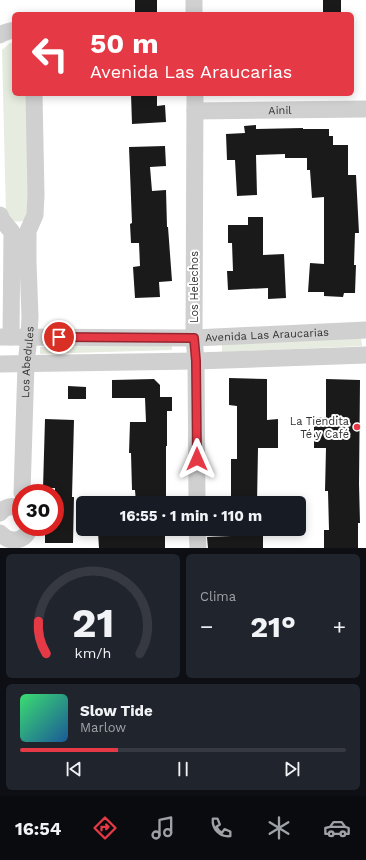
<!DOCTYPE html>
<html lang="es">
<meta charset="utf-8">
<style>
:root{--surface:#171b24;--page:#20242c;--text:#f1f3f6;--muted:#9ea1a6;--line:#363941;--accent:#e63946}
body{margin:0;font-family:"Work Sans",sans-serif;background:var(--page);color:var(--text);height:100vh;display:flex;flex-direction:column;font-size:15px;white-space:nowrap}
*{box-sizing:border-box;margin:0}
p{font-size:13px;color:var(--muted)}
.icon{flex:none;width:22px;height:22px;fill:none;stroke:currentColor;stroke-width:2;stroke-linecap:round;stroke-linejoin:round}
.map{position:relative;height:548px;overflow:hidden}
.details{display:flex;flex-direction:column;gap:6px;padding:6px;background:#0d0f14;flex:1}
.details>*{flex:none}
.hud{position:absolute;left:12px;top:12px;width:342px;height:84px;border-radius:6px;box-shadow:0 2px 10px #0003;background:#e63946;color:#fff;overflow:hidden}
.speed{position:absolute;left:12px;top:484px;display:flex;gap:8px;font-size:20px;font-weight:700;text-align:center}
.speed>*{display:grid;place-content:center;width:52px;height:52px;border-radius:50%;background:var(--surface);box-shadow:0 2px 10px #0003;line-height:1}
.speed .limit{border:6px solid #d22;background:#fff;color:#111}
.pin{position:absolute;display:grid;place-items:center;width:34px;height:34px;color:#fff;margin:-17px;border:2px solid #fff;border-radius:50%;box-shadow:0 1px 4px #0007}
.me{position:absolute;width:44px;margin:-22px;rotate:0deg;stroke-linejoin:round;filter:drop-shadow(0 0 3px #0008)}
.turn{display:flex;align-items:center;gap:14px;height:84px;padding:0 12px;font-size:18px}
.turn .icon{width:52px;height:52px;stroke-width:2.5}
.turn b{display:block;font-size:28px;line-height:34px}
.big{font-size:30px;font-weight:700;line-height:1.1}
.details .widget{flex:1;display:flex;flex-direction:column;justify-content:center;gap:6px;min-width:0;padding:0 14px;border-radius:6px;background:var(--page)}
.details .dial{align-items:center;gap:0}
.dial svg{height:104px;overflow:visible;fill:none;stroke:var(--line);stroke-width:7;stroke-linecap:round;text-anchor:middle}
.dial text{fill:var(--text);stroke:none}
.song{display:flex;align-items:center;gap:12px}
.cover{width:48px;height:48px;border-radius:6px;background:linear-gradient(135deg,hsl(140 70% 55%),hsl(210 70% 35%))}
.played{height:4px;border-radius:2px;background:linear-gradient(90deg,var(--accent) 30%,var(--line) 30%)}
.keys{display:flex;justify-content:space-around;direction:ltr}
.heat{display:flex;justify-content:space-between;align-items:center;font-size:22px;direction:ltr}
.details .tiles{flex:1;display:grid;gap:6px;grid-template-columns:1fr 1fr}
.widget:last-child{grid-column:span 2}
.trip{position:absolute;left:76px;top:496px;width:230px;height:40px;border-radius:6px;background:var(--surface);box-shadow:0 2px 10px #0003;font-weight:700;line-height:40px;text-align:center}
.tabs{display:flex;height:64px;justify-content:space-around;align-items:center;background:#090b0e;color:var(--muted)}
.tabs .icon{width:28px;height:28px}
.tabs .current{color:var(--accent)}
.tabs b{font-size:18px;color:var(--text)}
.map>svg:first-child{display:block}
.green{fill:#e6ecdf}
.building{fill:#1a1a1a}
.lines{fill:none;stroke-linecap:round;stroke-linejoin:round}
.minor{stroke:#d0d0d0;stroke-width:17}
.route-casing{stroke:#96252e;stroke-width:10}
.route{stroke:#e63946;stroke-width:7}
.poi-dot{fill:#e63946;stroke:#fff;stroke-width:1.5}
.labels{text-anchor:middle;stroke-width:4;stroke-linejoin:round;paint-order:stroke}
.street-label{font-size:11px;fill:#333;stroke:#fff}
.poi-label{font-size:11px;fill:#333;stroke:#fff;text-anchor:end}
</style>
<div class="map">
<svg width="366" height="548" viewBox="0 0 366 548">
<rect width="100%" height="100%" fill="#fff"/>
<path class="green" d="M 10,43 L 14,43 L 14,94 L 29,94 L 31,215 C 24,222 19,223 10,220 L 6,214 L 2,50 Z
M 361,337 L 362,346 L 222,352 L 222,343 Z
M 172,344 L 172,350 L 40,354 L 40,347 Z"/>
<path class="building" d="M 135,0 L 157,0 L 157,14 L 135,14 Z
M 323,0 L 341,0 L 341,14 L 323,14 Z
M 131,94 L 157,94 L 157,106 L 165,105 L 166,122 L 132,124 Z
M 256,125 L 256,129 L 303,128 L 303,129 L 329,129 L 329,136 L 333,136 L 333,145 L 348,145 L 348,175 L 356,175 L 359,233 L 355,233 L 354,265 L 356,265 L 355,293 L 344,293 L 343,297 L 324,296 L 324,292 L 308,292 L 310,263 L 324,264 L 324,197 L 312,198 L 310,170 L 307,170 L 307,158 L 285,158 L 285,154 L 256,155 L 257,195 L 237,196 L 235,160 L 227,160 L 226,134 L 245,133 L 244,126 Z
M 165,146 L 166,166 L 150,167 L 152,191 L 166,190 L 167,227 L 168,227 L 172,281 L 159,282 L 160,297 L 135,298 L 133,267 L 140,266 L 139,243 L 131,243 L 130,224 L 132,223 L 129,147 Z
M 248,217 L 263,217 L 263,255 L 284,254 L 286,298 L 268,299 L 268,288 L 228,290 L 227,271 L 233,271 L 232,243 L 228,243 L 228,225 L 248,225 Z
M 229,378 L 267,379 L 267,420 L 278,419 L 278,448 L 258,448 L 257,503 L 231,503 L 231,459 L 237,459 L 237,406 L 229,405 Z
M 154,379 L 160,385 L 160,397 L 172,397 L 172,411 L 167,411 L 167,446 L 166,446 L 166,503 L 136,503 L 135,490 L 132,490 L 131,453 L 129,453 L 130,422 L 146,422 L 145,398 L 112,398 L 112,380 Z
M 326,379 L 360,380 L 359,484 L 360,523 L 358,523 L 358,548 L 324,548 L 324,530 L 329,530 L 328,491 L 325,491 L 326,448 L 314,448 L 314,418 L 326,417 Z
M 68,386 L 86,387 L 86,399 L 68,399 Z
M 45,419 L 74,420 L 72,497 L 74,497 L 73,543 L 45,543 L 45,527 L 55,527 L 55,488 L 43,488 Z
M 231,529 L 263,529 L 263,548 L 208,548 L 207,537 L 231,536 Z
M 165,530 L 165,548 L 99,548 L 98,532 Z"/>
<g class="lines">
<g class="minor">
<path d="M 194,0 L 194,14"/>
<path d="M 0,35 C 4,32 9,31 14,30"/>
<path d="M 195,94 L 194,338 L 196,361 L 197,503"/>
<path id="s1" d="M 195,111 L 366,109"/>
<path d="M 0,215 L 2,220 L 12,232 L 11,337"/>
<path id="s2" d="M 0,337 L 194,338 L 366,330"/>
<path d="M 0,364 L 196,361 L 366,355"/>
<path id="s3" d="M 22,493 L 26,364 L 29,337 L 30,317 L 28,262 L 28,231 L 35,215 L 36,195 L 34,94"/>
<path d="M 0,513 C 5,506 13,505 21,508"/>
<path d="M 197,529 L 198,548"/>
<path d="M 0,533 C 10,544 26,542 30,527"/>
</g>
</g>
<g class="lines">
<defs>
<path id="route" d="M 59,337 L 194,338 L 196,361 L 197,459"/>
</defs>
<use href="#route" class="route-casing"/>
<use href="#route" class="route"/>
</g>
<circle class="poi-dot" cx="357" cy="427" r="4"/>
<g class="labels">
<g class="street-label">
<text dy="4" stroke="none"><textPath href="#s1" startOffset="85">Ainil</textPath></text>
<text transform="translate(194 287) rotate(-90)" y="4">Los Helechos</text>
<text dy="4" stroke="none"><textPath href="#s2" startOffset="267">Avenida Las Araucarias</textPath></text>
<text dy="4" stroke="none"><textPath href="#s3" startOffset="131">Los Abedules</textPath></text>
</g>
<g class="poi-label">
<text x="349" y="425">La Tiendita<tspan x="349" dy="13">Té y Café</tspan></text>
</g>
</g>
</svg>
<div class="speed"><div class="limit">30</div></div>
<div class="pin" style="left:59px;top:337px;background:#d93025"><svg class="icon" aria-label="arrive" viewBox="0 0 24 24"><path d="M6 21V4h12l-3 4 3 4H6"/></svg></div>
<svg class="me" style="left:197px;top:459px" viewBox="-20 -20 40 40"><path d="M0-17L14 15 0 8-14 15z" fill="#e63946" stroke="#fff" stroke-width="4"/></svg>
<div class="trip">16:55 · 1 min · 110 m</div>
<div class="hud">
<div class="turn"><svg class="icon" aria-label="left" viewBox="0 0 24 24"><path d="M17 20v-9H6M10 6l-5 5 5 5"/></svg><div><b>50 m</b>Avenida Las Araucarias</div></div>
</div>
</div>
<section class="details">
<div class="tiles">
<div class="widget dial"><svg viewBox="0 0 100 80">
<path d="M14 69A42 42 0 1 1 86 69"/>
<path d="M14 69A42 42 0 0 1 8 44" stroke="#e63946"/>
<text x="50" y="56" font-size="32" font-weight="700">21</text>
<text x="50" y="72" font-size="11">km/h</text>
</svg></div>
<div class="widget"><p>Clima</p>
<div class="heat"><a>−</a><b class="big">21°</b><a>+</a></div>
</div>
<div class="widget">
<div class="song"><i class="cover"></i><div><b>Slow Tide</b><p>Marlow</p></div></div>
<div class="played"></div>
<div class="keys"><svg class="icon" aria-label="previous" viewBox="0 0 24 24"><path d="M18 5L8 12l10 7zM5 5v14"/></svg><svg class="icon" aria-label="pause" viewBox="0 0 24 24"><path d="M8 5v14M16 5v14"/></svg><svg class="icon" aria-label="next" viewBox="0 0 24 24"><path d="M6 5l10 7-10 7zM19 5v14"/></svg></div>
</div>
</div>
</section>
<nav class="tabs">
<b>16:54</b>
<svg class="icon current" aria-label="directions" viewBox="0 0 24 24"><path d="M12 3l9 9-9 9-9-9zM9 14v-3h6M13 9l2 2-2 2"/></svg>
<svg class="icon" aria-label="music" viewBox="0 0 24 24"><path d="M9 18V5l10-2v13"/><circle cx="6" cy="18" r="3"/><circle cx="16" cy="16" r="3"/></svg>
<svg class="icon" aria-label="phone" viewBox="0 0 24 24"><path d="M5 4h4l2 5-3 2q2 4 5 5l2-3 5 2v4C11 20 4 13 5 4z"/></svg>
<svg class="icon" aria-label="climate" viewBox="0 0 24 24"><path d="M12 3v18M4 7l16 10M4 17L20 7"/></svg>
<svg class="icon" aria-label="car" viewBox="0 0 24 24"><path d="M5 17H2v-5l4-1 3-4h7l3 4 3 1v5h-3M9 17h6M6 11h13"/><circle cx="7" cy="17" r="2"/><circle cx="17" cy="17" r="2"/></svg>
</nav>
